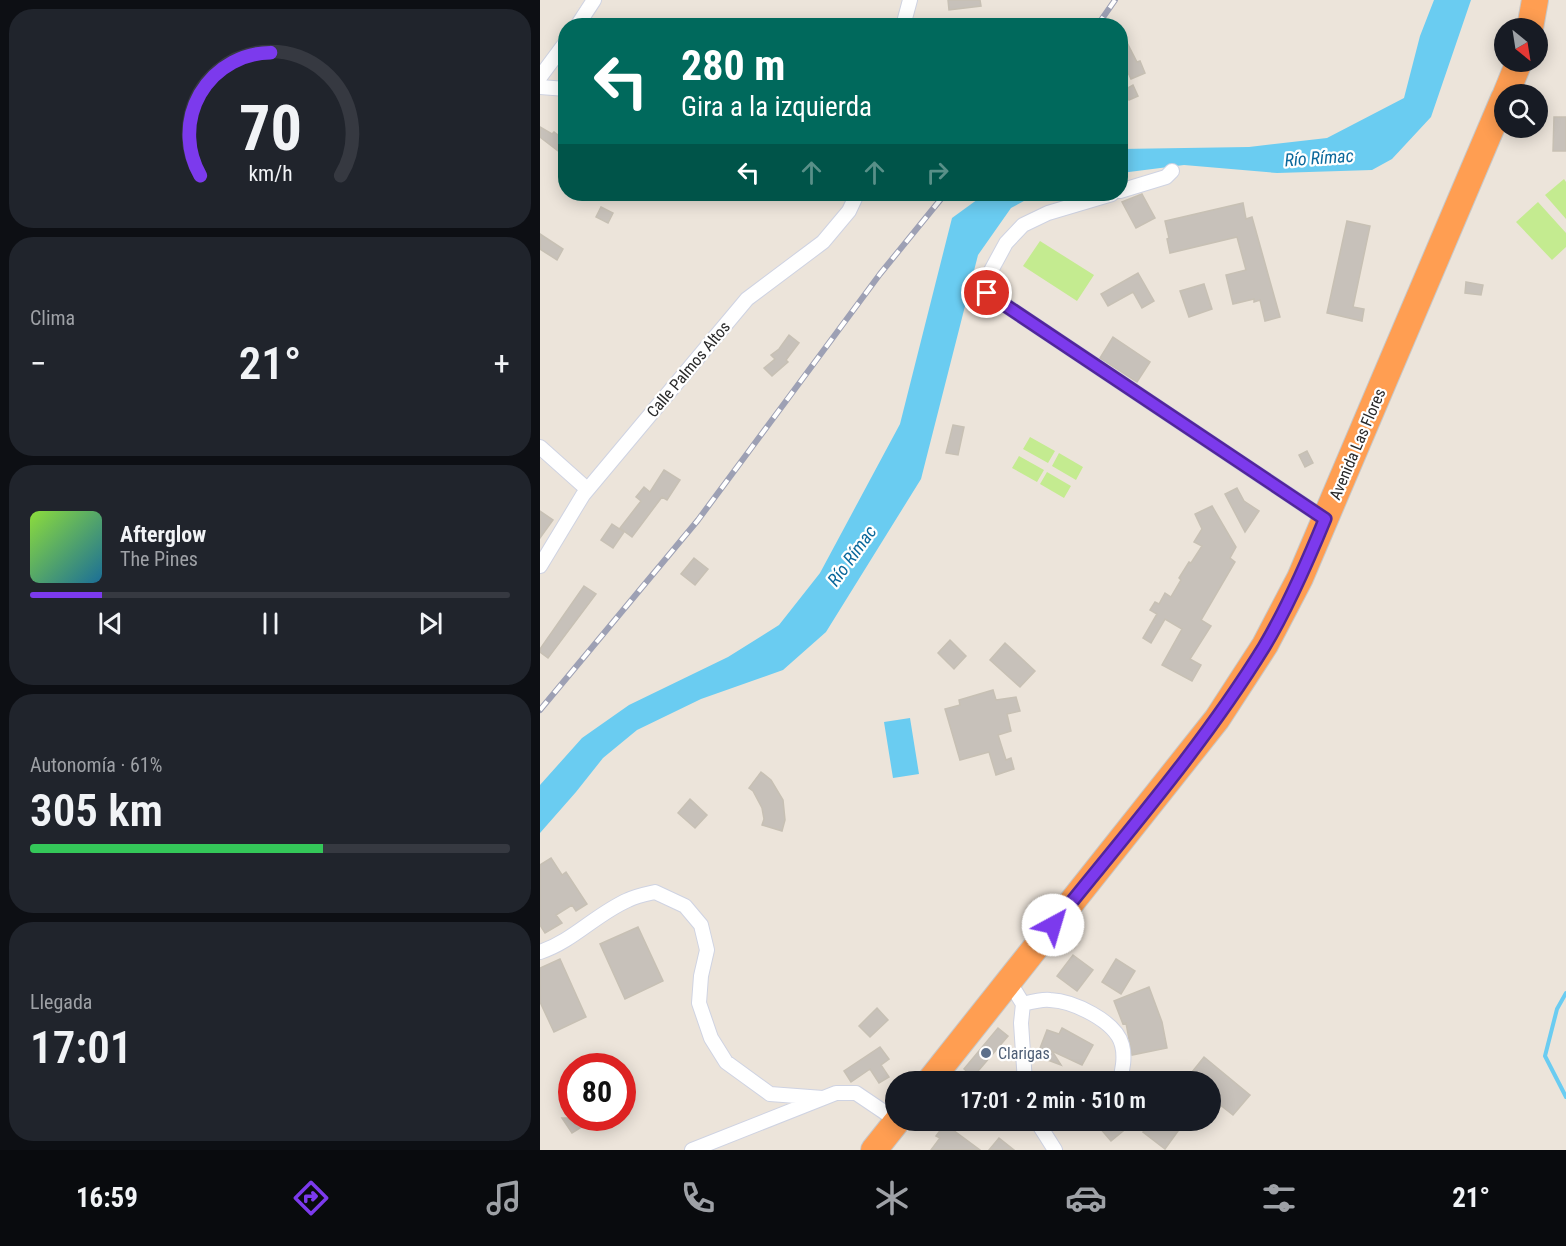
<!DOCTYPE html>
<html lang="es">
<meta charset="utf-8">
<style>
:root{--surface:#171b24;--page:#20242c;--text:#f1f3f6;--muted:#9ea1a6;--line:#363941;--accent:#7c3aed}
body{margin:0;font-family:"Roboto Condensed",sans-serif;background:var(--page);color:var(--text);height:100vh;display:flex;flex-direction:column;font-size:22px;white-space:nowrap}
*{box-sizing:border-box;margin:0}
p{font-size:20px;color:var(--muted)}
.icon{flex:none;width:33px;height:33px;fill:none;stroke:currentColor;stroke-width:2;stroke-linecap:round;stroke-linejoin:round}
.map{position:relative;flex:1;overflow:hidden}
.sheet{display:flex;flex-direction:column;gap:9px;padding:9px;background:#0d0f14;width:540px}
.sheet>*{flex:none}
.top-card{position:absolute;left:18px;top:18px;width:570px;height:183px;border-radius:24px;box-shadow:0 3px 15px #0003;background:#00695c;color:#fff;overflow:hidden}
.needle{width:39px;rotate:150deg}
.tools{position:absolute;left:954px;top:18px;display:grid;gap:12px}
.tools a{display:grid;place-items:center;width:54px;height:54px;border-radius:50%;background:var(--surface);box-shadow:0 3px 15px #0003;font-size:30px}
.speed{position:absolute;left:18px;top:1053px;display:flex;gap:12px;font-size:30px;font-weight:700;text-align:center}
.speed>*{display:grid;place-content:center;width:78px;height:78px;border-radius:50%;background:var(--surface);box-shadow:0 3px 15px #0003;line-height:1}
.speed .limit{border:9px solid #d22;background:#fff;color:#111}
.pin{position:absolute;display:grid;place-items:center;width:51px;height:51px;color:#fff;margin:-26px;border:3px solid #fff;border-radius:50%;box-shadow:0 2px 6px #0007}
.me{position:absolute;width:66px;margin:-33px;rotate:39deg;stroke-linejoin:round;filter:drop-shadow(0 0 4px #0008)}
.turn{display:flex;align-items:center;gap:21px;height:126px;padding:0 24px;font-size:27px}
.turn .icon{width:78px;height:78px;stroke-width:2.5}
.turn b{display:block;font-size:42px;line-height:51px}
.lanes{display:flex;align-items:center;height:57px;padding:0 24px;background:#0003;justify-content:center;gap:30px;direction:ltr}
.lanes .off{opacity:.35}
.big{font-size:45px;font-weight:600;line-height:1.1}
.sheet .tile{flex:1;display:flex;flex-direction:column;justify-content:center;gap:9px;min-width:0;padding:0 21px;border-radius:24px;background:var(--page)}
.sheet .dial{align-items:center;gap:0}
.dial svg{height:156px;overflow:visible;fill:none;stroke:var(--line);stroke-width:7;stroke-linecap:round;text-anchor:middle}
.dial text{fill:var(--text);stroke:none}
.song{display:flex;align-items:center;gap:18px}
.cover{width:72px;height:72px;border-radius:9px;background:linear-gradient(135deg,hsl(90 70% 55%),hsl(200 70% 35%))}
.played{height:6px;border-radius:3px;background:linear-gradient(90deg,var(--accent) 15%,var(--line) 15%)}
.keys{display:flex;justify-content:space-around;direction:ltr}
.heat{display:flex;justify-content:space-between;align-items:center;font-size:33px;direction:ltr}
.charge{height:9px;border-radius:4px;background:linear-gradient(90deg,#34c759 61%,var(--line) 0)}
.trip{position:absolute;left:345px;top:1071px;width:336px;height:60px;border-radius:30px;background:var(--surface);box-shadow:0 3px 15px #0003;font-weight:600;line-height:60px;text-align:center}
.menu{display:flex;height:96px;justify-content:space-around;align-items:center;background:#090b0e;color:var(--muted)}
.menu .icon{width:42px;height:42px}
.menu .active{color:var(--accent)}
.menu b{font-size:27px;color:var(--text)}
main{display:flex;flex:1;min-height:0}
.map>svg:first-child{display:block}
.pitch{fill:#c4eb90}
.water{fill:#6accf1}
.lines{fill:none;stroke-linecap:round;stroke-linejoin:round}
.stream{stroke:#6accf1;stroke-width:4}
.building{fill:#c7c1ba;stroke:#c7c0b4;stroke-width:1.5}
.street-casing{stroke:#cfd3e2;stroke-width:16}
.highway-casing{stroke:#c7c7c7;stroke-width:28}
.street{stroke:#fff;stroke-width:14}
.highway{stroke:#ff9e52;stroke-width:26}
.rail-casing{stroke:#9da0b4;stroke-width:6}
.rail{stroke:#fff;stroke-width:4;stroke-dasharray:11;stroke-linecap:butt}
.route-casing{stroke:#51269a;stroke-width:15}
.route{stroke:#7c3aed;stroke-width:10}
.service-dot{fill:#5c6f8a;stroke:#fff;stroke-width:2}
.labels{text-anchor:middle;stroke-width:4.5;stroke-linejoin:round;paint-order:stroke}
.street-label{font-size:16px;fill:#292929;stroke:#fff}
.service-label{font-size:16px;fill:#4e5e75;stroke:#fff;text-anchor:start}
.water-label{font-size:18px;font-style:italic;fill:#0b689b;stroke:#fff}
</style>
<main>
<section class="sheet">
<div class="tile dial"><svg viewBox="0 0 100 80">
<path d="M14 69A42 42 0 1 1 86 69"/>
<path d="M14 69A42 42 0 0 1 50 6" stroke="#7c3aed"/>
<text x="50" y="56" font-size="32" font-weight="700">70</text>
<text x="50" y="72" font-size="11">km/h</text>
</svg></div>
<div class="tile"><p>Clima</p>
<div class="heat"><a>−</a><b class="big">21°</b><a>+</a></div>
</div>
<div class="tile">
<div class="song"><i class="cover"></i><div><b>Afterglow</b><p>The Pines</p></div></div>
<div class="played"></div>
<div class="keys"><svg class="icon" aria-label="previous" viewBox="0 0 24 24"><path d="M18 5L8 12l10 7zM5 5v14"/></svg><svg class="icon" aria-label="pause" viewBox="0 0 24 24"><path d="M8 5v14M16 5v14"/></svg><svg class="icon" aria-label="next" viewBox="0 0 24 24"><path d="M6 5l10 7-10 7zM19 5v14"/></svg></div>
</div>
<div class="tile"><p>Autonomía · 61%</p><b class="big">305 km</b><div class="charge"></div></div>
<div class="tile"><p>Llegada</p><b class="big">17:01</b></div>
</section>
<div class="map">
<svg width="1026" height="1150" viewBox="0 0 1026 1150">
<rect width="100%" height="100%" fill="#ece4da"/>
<path class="pitch" d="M 1024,179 L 1026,182 L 1026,219 L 1005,195 Z
M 998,202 L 1026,233 L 1026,247 L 1012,260 L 976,222 Z
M 500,241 L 554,275 L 537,301 L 483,266 Z
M 490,437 L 515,451 L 508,463 L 483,449 Z
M 519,453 L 543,467 L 536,480 L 512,466 Z
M 479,456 L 504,470 L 497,482 L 472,468 Z
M 507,472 L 531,486 L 524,498 L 500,484 Z"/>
<path class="water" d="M 894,0 L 931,0 L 891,117 L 852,159 L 832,170 L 737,173 L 644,165 L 581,173 L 580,149 L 709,147 L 787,138 L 864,98 L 880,36 Z
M 445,194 L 497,194 L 471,208 L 438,255 L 381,479 L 286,632 L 243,670 L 161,699 L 97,730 L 63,758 L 36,792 L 0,833 L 0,785 L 42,738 L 89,705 L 188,657 L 239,625 L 280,573 L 360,424 L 412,218 Z
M 370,718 L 379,774 L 353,778 L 344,722 Z"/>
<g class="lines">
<path class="stream" d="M 1026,993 L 1017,1009 L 1005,1056 L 1026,1097"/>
</g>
<path class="building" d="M 408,0 L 440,0 L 441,6 L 409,10 Z
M 580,29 L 597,62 L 600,61 L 605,73 L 591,79 L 584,64 L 580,66 Z
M 593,85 L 598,96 L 589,100 L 584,90 Z
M 1014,117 L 1026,117 L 1026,151 L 1013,151 Z
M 0,127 L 12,134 L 14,132 L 26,141 L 26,157 L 0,137 Z
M 602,194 L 615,218 L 596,228 L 582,202 Z
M 703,203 L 706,219 L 712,217 L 740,317 L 725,321 L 720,300 L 714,302 L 714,299 L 693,304 L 686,275 L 706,270 L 697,237 L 630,253 L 627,239 L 629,238 L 625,221 Z
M 61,207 L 73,213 L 68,223 L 56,217 Z
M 807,221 L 830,226 L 813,307 L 824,309 L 822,321 L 787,313 Z
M 0,234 L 23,249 L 17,260 L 0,249 Z
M 598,273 L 614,301 L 602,308 L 593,292 L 568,306 L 561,294 Z
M 926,282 L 943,285 L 941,295 L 925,293 Z
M 664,284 L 672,309 L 649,317 L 640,291 Z
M 249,335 L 259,343 L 246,360 L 248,362 L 232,376 L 224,368 L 235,359 L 231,355 L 239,349 Z
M 573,337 L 610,362 L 597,382 L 560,358 Z
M 413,425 L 424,427 L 418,455 L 406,453 Z
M 767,451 L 773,463 L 765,467 L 759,455 Z
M 124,470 L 140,480 L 127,500 L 122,497 L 92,537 L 80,528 L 101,501 L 96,497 L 104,487 L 110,492 Z
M 697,488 L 704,501 L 719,511 L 705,532 L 685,494 Z
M 672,506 L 696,547 L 690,558 L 695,562 L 661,620 L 671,626 L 650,659 L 661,665 L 652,681 L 622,665 L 642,629 L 625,619 L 611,643 L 603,638 L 617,614 L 610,610 L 615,602 L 619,604 L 625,593 L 631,597 L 641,580 L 639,578 L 649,562 L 651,563 L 662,546 L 654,542 L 662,529 L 655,514 Z
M 0,511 L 13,520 L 0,538 Z
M 72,524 L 84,532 L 73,548 L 61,540 Z
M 154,558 L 168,569 L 155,585 L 141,574 Z
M 44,586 L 56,594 L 8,658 L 0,652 L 0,649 Z
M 410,640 L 426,656 L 414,669 L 398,653 Z
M 465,643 L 495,671 L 480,687 L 450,660 Z
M 453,690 L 456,700 L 476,697 L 480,711 L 467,714 L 471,731 L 458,735 L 466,760 L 471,758 L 474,769 L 456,775 L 449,752 L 420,760 L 405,709 L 420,705 L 419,700 Z
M 221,772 L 231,780 L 243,800 L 245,820 L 242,831 L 222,825 L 224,819 L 222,808 L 213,791 L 209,788 Z
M 150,799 L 167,815 L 155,828 L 138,813 Z
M 11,858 L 22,875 L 26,872 L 47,904 L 36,911 L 32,905 L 16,915 L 22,923 L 5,933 L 0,925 L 0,865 Z
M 98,927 L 123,981 L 85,999 L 60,944 Z
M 533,955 L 553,970 L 537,991 L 517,976 Z
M 20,959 L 46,1017 L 14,1032 L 0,1002 L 0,968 Z
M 576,959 L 595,971 L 581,994 L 562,982 Z
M 609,987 L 622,1022 L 627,1048 L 592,1055 L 586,1023 L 583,1024 L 574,1001 Z
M 337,1008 L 348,1020 L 330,1037 L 319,1026 Z
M 458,1028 L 468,1036 L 433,1077 L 424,1069 Z
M 522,1028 L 553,1045 L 542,1065 L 512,1051 L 521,1065 L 497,1056 L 507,1030 L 519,1034 Z
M 340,1047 L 349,1059 L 341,1065 L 349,1077 L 339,1083 L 330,1069 L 311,1082 L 304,1071 Z
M 664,1057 L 710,1095 L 693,1115 L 670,1097 L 670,1082 L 644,1082 Z
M 22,1118 L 56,1118 L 32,1133 Z
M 553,1120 L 585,1120 L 589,1126 L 571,1141 Z
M 611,1120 L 646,1120 L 625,1149 L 603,1132 Z
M 405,1124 L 440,1150 L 391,1150 L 400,1138 L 396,1136 Z
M 459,1138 L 474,1150 L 449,1150 Z"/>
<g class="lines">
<defs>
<path id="street" d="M 37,26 L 54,0
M 363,26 L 370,0
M 0,77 L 26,42
M 0,87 L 26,89
M 580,191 L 626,177 L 632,171
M 572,194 L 508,213 L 483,225 L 466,243 L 447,278 L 447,293 L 785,519
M 0,447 L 47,489
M 0,566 L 43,495 L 207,299 L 283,242 L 309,211 L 317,194
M 0,952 C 33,941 56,914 88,900 C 96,896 106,894 115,892 L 145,906 L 161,925 L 167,950 L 161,976 L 159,1003 L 171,1038 L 186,1062 L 230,1094 L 283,1098
M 469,981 L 483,1004 L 481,1023 L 485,1082
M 483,1004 C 491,1002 502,999 510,1000 C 533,1001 576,1021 582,1045 C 585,1056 583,1071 579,1082
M 496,1120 L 515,1150
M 497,1123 L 520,1123 L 529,1120
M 152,1150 L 296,1093 L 316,1093 L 356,1120"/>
<path id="highway" d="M 990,28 L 995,0
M 966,94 L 979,62
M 389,1082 L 677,719 L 725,645 L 760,578 L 964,98
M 334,1150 L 358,1120"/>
</defs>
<use href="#street" class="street-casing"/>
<use href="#highway" class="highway-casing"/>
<use href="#street" class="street"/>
<use href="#highway" class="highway"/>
<defs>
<path id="rail" d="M 557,26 L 575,0
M 0,710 L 158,520 L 340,274 L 405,194"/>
</defs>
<use href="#rail" class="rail-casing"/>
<use href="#rail" class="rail"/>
</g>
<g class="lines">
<defs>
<path id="route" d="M 447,293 L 785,519 C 767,563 748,607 724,647 C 663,746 586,834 513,925"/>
</defs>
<use href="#route" class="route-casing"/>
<use href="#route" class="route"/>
</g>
<circle class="service-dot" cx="446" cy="1053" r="6"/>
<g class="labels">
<g class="street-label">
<text transform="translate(148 369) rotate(-50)" y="6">Calle Palmos Altos</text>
<text transform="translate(817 444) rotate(-67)" y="6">Avenida Las Flores</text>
</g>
<g class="service-label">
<text x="458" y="1059">Clarigas</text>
</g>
<g class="water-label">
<text transform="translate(779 158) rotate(-4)" y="6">Río Rímac</text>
<text transform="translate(312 556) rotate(-54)" y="6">Río Rímac</text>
</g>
</g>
</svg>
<div class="tools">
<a><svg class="needle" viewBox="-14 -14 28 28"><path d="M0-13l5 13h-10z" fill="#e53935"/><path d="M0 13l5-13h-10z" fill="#9ea1a6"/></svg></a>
<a><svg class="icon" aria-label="search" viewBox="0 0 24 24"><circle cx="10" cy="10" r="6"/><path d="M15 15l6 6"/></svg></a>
</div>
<div class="speed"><div class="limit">80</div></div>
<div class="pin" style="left:447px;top:293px;background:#d93025"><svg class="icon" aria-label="arrive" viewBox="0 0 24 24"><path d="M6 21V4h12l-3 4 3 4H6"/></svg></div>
<svg class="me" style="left:513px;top:925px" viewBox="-20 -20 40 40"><circle r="19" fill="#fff"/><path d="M0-13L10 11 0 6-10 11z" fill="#7c3aed"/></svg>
<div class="trip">17:01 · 2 min · 510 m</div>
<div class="top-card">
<div class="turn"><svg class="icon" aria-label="left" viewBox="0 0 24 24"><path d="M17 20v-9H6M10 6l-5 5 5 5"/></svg><div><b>280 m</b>Gira a la izquierda</div></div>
<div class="lanes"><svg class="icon" aria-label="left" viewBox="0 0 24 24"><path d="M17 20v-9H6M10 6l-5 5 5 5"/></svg><svg class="icon off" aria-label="ahead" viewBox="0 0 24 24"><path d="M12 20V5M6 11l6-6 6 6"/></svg><svg class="icon off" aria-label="ahead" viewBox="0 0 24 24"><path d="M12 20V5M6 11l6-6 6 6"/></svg><svg class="icon off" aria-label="right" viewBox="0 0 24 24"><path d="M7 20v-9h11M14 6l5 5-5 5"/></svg></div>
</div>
</div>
</main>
<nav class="menu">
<b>16:59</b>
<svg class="icon active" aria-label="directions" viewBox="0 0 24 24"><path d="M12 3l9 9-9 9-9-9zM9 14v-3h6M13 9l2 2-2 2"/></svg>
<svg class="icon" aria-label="music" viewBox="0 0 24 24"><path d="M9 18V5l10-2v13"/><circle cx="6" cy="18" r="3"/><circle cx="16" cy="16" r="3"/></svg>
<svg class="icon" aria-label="phone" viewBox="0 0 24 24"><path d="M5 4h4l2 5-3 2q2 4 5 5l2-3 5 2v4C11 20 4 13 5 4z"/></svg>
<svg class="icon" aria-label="climate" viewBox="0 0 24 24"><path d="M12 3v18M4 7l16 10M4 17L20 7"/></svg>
<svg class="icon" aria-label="car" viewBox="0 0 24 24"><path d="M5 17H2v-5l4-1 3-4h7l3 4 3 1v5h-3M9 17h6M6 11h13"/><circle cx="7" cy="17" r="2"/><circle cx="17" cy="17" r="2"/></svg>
<svg class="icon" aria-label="filters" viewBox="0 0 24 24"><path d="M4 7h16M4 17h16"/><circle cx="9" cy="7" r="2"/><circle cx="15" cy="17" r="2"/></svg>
<b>21°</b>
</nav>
